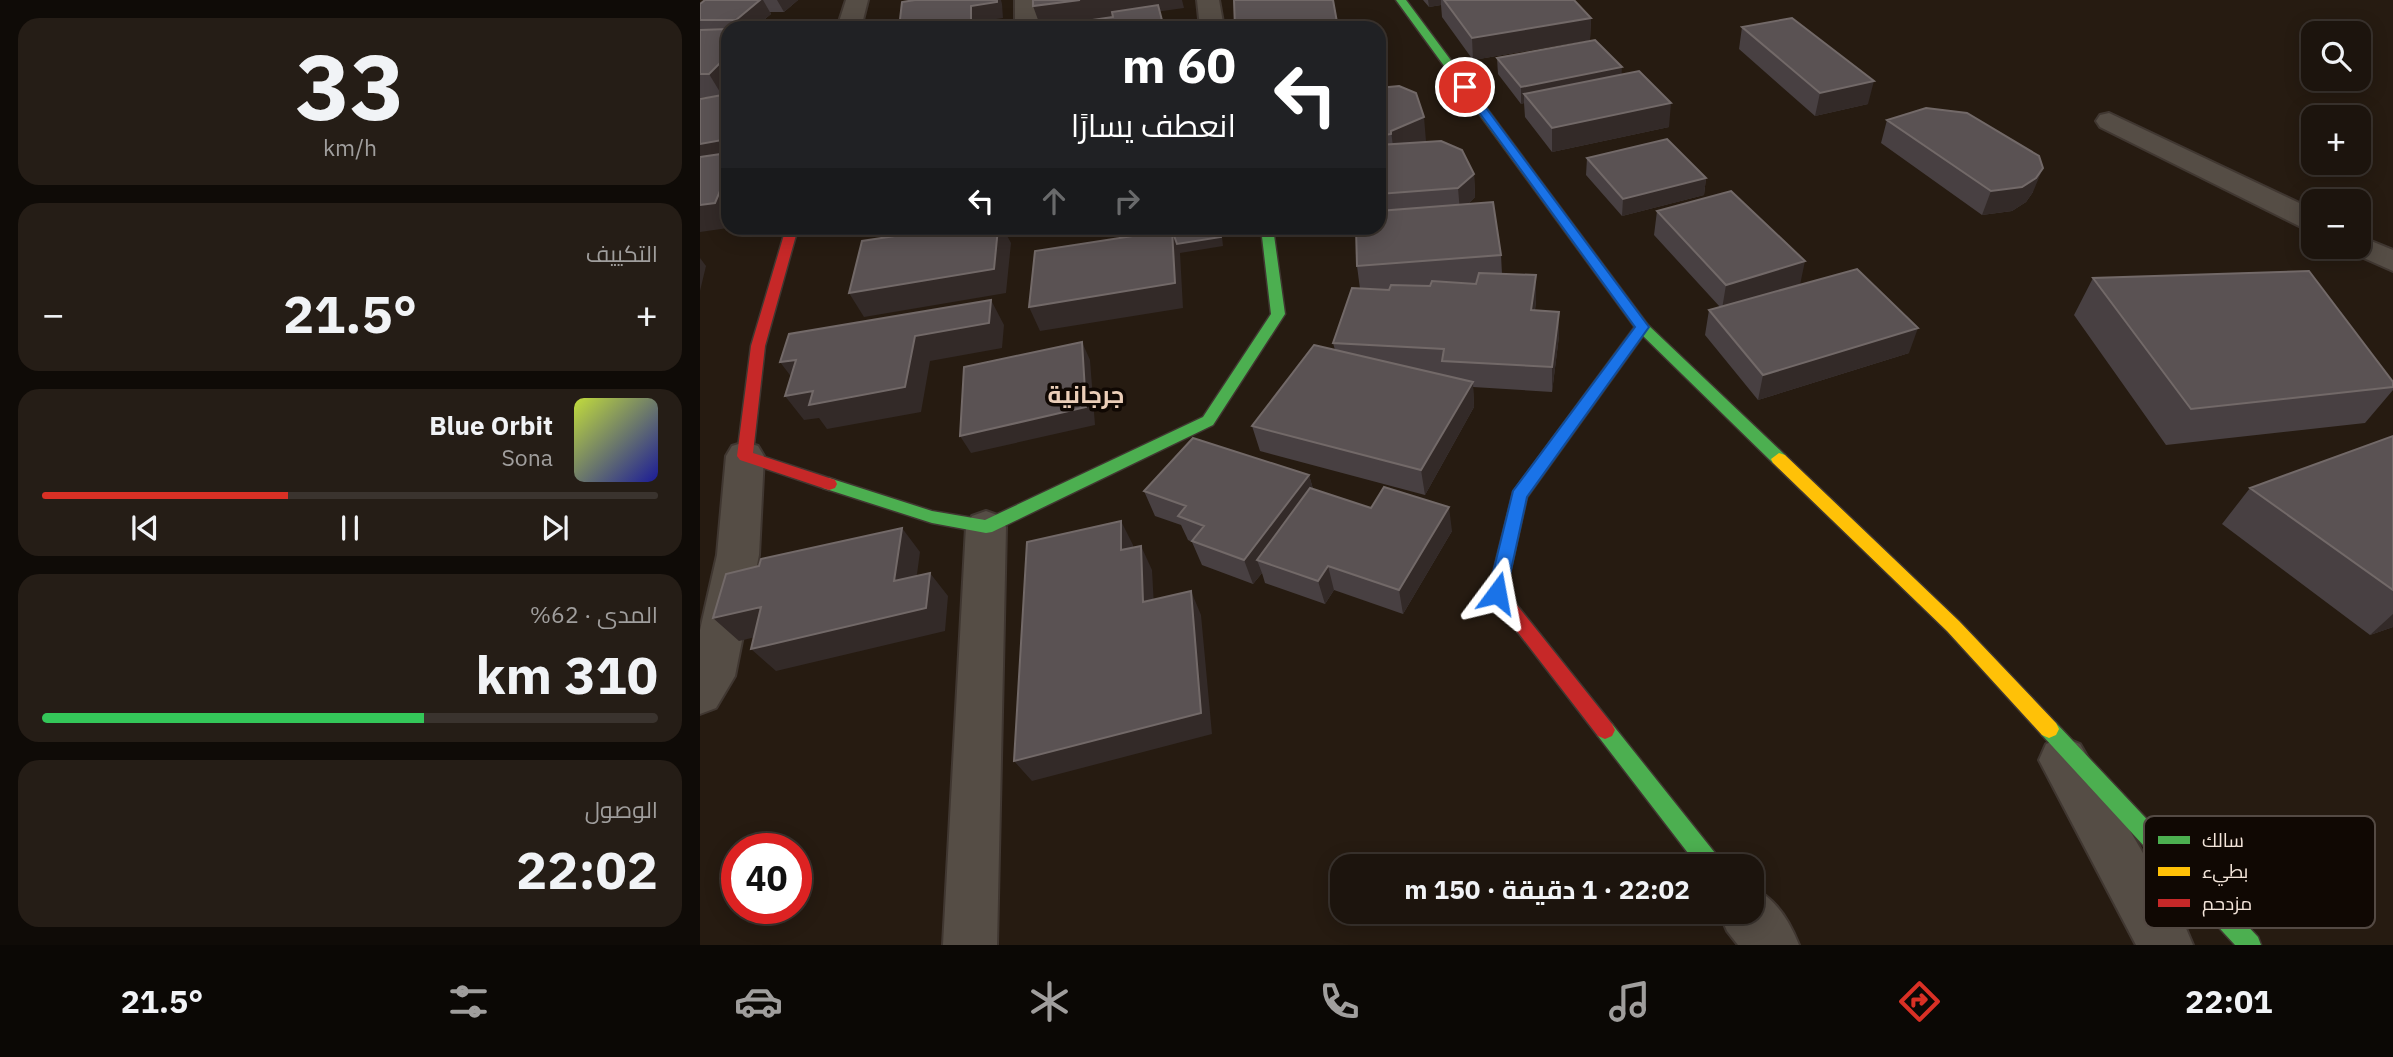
<!DOCTYPE html>
<html lang="ar">
<meta charset="utf-8">
<style>
:root{--surface:#1c140d;--page:#251d16;--text:#f1f3f6;--muted:#a09e9d;--line:#3a332e;--accent:#d93025}
body{margin:0;font-family:"IBM Plex Sans",Cairo,sans-serif;background:var(--page);color:var(--text);direction:rtl;height:100vh;display:flex;flex-direction:column;font-size:26px;white-space:nowrap}
*{box-sizing:border-box;margin:0}
p{font-size:23px;color:var(--muted)}
.icon{flex:none;width:38px;height:38px;fill:none;stroke:currentColor;stroke-width:2;stroke-linecap:round;stroke-linejoin:round}
.map{position:relative;flex:1;overflow:hidden;direction:ltr}
.details{display:flex;flex-direction:column;gap:18px;padding:18px;background:#0f0b07;width:700px}
.details>*{flex:none}
.guide{position:absolute;left:21px;top:21px;width:665px;height:214px;border-radius:21px;box-shadow:0 4px 18px #0003,0 0 0 2px var(--line);direction:rtl;background:#202124;color:#fff;overflow:hidden}
.fabs{position:absolute;left:1601px;top:21px;display:grid;gap:14px}
.fabs a{display:grid;place-items:center;width:70px;height:70px;border-radius:14px;background:var(--surface);box-shadow:0 4px 18px #0003,0 0 0 2px var(--line);font-size:35px}
.speed{position:absolute;left:21px;top:833px;display:flex;gap:14px;font-size:35px;font-weight:700;text-align:center}
.speed>*{display:grid;place-content:center;width:91px;height:91px;border-radius:50%;background:var(--surface);box-shadow:0 4px 18px #0003,0 0 0 2px var(--line);line-height:1}
.speed .limit{border:10px solid #d22;background:#fff;color:#111}
.pin{position:absolute;display:grid;place-items:center;width:60px;height:60px;color:#fff;margin:-30px;border:4px solid #fff;border-radius:50%;box-shadow:0 2px 7px #0007}
.me{position:absolute;width:77px;margin:-38px;rotate:13deg;stroke-linejoin:round;filter:drop-shadow(0 0 5px #0008)}
.turn{display:flex;align-items:center;gap:24px;height:147px;padding:0 35px;font-size:32px}
.turn .icon{width:91px;height:91px;stroke-width:2.5}
.turn b{display:block;font-size:49px;line-height:60px}
.lanes{display:flex;align-items:center;height:66px;padding:0 35px;background:#0003;justify-content:center;gap:35px;direction:ltr}
.lanes .off{opacity:.35}
.big{font-size:52px;font-weight:700;line-height:1.1}
.details .widget{flex:1;display:flex;flex-direction:column;justify-content:center;gap:10px;min-width:0;padding:0 24px;border-radius:21px;background:var(--page)}
.details .dial{align-items:center;gap:0}
.dial b{font-size:91px;line-height:1}
.song{display:flex;align-items:center;gap:21px}
.cover{width:84px;height:84px;border-radius:10px;background:linear-gradient(135deg,hsl(70 70% 55%),hsl(240 70% 35%))}
.played{height:7px;border-radius:4px;background:linear-gradient(90deg,var(--accent) 40%,var(--line) 40%)}
.keys{display:flex;justify-content:space-around;direction:ltr}
.heat{display:flex;justify-content:space-between;align-items:center;font-size:38px;direction:ltr}
.charge{height:10px;border-radius:5px;background:linear-gradient(90deg,#34c759 62%,var(--line) 0)}
.trip{position:absolute;left:630px;top:854px;width:434px;height:70px;border-radius:21px;background:var(--surface);box-shadow:0 4px 18px #0003,0 0 0 2px var(--line);font-weight:700;line-height:70px;text-align:center;direction:rtl}
.tabs{display:flex;height:112px;justify-content:space-around;align-items:center;background:#0b0805;color:var(--muted)}
.tabs .icon{width:49px;height:49px}
.tabs .on{color:var(--accent)}
.tabs b{font-size:32px;color:var(--text)}
main{display:flex;flex:1;min-height:0}
.map>svg:first-child{display:block}
.lines{fill:none;stroke-linecap:round;stroke-linejoin:round}
.street-casing{stroke:#403731;stroke-width:4}
.fast-casing{stroke:#403731;stroke-width:3}
.slow-casing{stroke:#403731;stroke-width:3}
.jam-casing{stroke:#403731;stroke-width:3}
.street{fill:#554d45;fill-rule:evenodd}
.fast{fill:#4caf50;fill-rule:evenodd}
.slow{fill:#ffc107;fill-rule:evenodd}
.jam{fill:#c62828;fill-rule:evenodd}
.wall{fill:#484042}
.shaded-wall{fill:#332a28}
.building{fill:#5a5253;stroke:#726968;stroke-width:2}
.route{fill:#1a73e8;stroke:#114b97;stroke-width:2}
.labels{text-anchor:middle;stroke-width:7;stroke-linejoin:round;paint-order:stroke}
.quarter-label{font-size:24px;font-weight:bold;fill:#ebceb8;stroke:#100803}
.key{fill:#100803;stroke:#544a44;stroke-width:2}
.key-label{font-size:19px;fill:#f4e5da}
</style>
<main>
<div class="map">
<svg width="1693" height="945" viewBox="0 0 1693 945">
<rect width="100%" height="100%" fill="#261b11"/>
<g class="lines">
<defs>
<path id="street" d="M 146,0 L 168,0 L 161,28 L 137,28 Z
M 315,0 L 337,0 L 339,28 L 315,28 Z
M 497,0 L 519,0 L 524,28 L 500,28 Z
M 1409,113 L 1614,210 L 1614,231 L 1603,228 L 1400,127 L 1396,121 L 1400,115 Z
M 1659,236 L 1693,250 L 1693,271 L 1648,251 L 1645,247 L 1659,247 Z
M 45,442 L 58,446 L 64,456 L 59,555 L 35,676 L 16,708 L 0,714 L 0,630 L 17,555 L 26,456 L 32,446 Z
M 286,511 L 300,516 L 306,527 L 297,945 L 243,945 L 266,527 L 272,516 Z
M 1363,737 L 1380,744 L 1485,926 L 1493,945 L 1436,945 L 1339,760 L 1346,744 Z
M 1052,888 C 1075,897 1090,922 1099,945 L 1038,945 L 1027,931 L 1019,912 L 1052,912 Z"/>
<path id="fast" d="M 696,0 L 706,0 L 947,324 L 1085,455 L 1087,459 L 1085,463 L 1073,463 L 937,330 Z
M 561,228 L 573,228 L 585,314 L 513,425 L 292,532 L 286,533 L 232,523 L 123,488 L 121,484 L 123,480 L 129,478 L 232,511 L 285,520 L 503,417 L 571,314 Z
M 1349,720 L 1356,723 L 1558,937 L 1561,945 L 1535,945 L 1342,735 L 1339,729 L 1342,723 Z
M 905,721 L 912,724 L 1019,858 L 1022,866 L 998,866 L 898,736 L 895,730 L 898,724 Z"/>
<path id="slow" d="M 942,323 L 947,324 L 949,327 L 947,330 L 827,497 L 806,591 L 815,604 L 812,609 C 800,613 793,603 788,593 L 813,492 L 937,324 Z
M 1079,453 L 1085,455 L 1259,621 L 1356,723 L 1359,729 L 1356,735 L 1349,738 L 1342,735 L 1247,631 L 1073,463 L 1071,459 Z"/>
<path id="jam" d="M 86,228 L 98,228 L 65,346 L 53,453 L 135,480 L 137,484 L 135,488 L 129,490 L 40,460 L 37,456 L 51,346 Z
M 806,597 L 812,599 L 912,724 L 915,730 L 912,736 L 905,739 L 898,736 L 800,609 L 797,604 L 800,599 Z"/>
</defs>
<use href="#street" class="street-casing"/>
<use href="#fast" class="fast-casing"/>
<use href="#slow" class="slow-casing"/>
<use href="#jam" class="jam-casing"/>
<use href="#street" class="street"/>
<use href="#fast" class="fast"/>
<use href="#slow" class="slow"/>
<use href="#jam" class="jam"/>
</g>
<path class="wall" d="M 5,0 L 98,0 L 84,12 L 70,12 L 71,14 L 54,28 L 28,28 L 28,92 L 25,95 L 0,98 L 0,4 Z
M 723,0 L 874,0 L 891,18 L 890,40 L 773,60 L 742,17 L 741,5 L 729,7 Z
M 1042,27 L 1168,104 L 1115,116 L 1039,49 Z
M 797,58 L 921,74 L 969,127 L 852,152 L 825,117 L 824,103 L 821,104 L 798,74 Z
M 679,88 L 726,141 L 723,142 L 774,174 L 775,197 L 768,204 L 801,255 L 802,274 L 836,300 L 835,311 L 859,336 L 852,392 L 773,387 L 774,407 L 725,495 L 560,451 L 552,426 L 635,350 L 633,343 L 660,289 L 657,266 L 679,228 Z
M 1187,120 L 1333,192 L 1326,202 L 1312,211 L 1282,215 L 1181,143 Z
M 887,158 L 1006,178 L 1004,195 L 922,216 L 886,175 Z
M 957,211 L 1100,285 L 1209,353 L 1058,400 L 1005,335 L 1009,310 L 1020,307 L 954,235 Z
M 1393,278 L 1693,382 L 1693,390 L 1665,423 L 1466,445 L 1374,315 Z
M 1693,436 L 1693,627 L 1670,635 L 1522,524 L 1550,488 Z
M 609,475 L 613,489 L 671,508 L 752,531 L 703,614 L 634,590 L 625,604 L 565,583 L 562,573 L 553,584 L 502,565 L 492,542 L 488,540 L 481,525 L 455,516 L 444,491 Z"/>
<path class="shaded-wall" d="M 60,0 L 63,0 L 71,14 L 54,28 L 40,28 L 36,20 Z
M 77,0 L 98,0 L 84,12 Z
M 297,0 L 301,0 L 302,4 L 303,18 L 277,22 L 277,28 L 241,28 L 271,6 Z
M 380,0 L 482,0 L 484,8 L 341,28 L 333,6 Z
M 728,0 L 741,0 L 741,5 L 729,7 Z
M 891,18 L 890,40 L 773,60 L 772,38 Z
M 637,22 L 638,28 L 582,28 Z
M 28,55 L 28,92 L 23,97 L 9,74 Z
M 922,67 L 921,83 L 824,94 L 824,103 L 821,104 L 821,87 Z
M 1174,81 L 1168,104 L 1115,116 L 1120,93 Z
M 971,103 L 969,127 L 852,152 L 852,128 Z
M 724,117 L 726,141 L 694,154 L 691,131 Z
M 28,139 L 28,158 L 0,162 L 0,144 Z
M 1343,168 L 1333,192 L 1326,202 L 1312,211 L 1282,215 L 1291,191 Z
M 28,172 L 28,228 L 0,232 L 0,205 Z
M 774,174 L 775,197 L 760,212 L 758,188 Z
M 1006,178 L 1004,195 L 922,216 L 923,199 Z
M 155,228 L 195,228 L 159,234 Z
M 298,228 L 303,228 L 311,243 L 306,293 L 164,317 L 149,293 Z
M 363,228 L 385,228 L 364,231 Z
M 521,228 L 523,246 L 480,253 L 483,308 L 340,331 L 329,307 L 472,230 Z
M 0,258 L 6,266 L 0,291 Z
M 1105,261 L 1100,285 L 1022,309 L 1026,285 Z
M 836,275 L 836,300 L 831,335 L 831,310 Z
M 291,300 L 304,325 L 302,348 L 230,361 L 221,412 L 127,429 L 119,418 L 104,420 L 85,396 Z
M 859,312 L 859,336 L 852,392 L 852,367 Z
M 1218,328 L 1209,353 L 1058,400 L 1063,375 Z
M 382,342 L 390,360 L 395,425 L 271,453 L 260,436 Z
M 96,360 L 99,387 L 80,362 Z
M 773,382 L 774,407 L 725,495 L 721,470 Z
M 609,475 L 616,500 L 557,560 L 562,573 L 553,584 L 544,560 Z
M 749,507 L 752,531 L 703,614 L 699,590 Z
M 421,521 L 433,545 L 433,574 L 421,550 Z
M 202,528 L 220,552 L 213,604 L 194,581 Z
M 441,546 L 452,570 L 455,625 L 443,602 Z
M 628,566 L 634,590 L 625,604 L 618,581 Z
M 230,573 L 248,596 L 245,631 L 76,671 L 51,649 Z
M 491,591 L 501,615 L 512,734 L 332,781 L 314,761 Z
M 61,607 L 85,630 L 39,641 L 13,618 Z
M 1693,614 L 1693,627 L 1670,635 Z"/>
<path class="building" d="M 5,0 L 60,0 L 36,20 L 0,20 L 0,4 Z
M 215,0 L 297,0 L 297,2 L 271,6 L 271,24 L 241,28 L 199,28 L 202,2 Z
M 333,0 L 380,0 L 333,6 Z
M 534,0 L 633,0 L 637,22 L 582,28 L 535,28 Z
M 744,0 L 874,0 L 891,18 L 772,38 Z
M 458,5 L 464,28 L 337,28 L 413,17 L 412,12 Z
M 1092,18 L 1174,81 L 1120,93 L 1042,27 Z
M 28,29 L 28,55 L 9,74 L 0,74 L 0,30 Z
M 895,40 L 922,67 L 821,87 L 797,58 Z
M 939,71 L 971,103 L 852,128 L 824,94 Z
M 699,86 L 716,93 L 724,117 L 691,131 L 691,134 L 679,136 L 679,88 Z
M 28,94 L 28,139 L 0,144 L 0,99 Z
M 1226,108 L 1267,113 L 1339,156 L 1343,168 L 1336,178 L 1322,187 L 1291,191 L 1187,120 Z
M 967,139 L 1006,178 L 923,199 L 887,158 Z
M 741,141 L 762,150 L 774,174 L 758,188 L 679,194 L 679,145 Z
M 28,153 L 28,172 L 15,203 L 0,205 L 0,157 Z
M 1031,191 L 1105,261 L 1026,285 L 957,211 Z
M 793,202 L 801,255 L 657,266 L 656,228 L 679,228 L 679,211 Z
M 248,228 L 298,228 L 294,269 L 149,293 L 162,241 Z
M 469,228 L 520,228 L 521,237 L 477,244 L 472,230 L 469,231 Z
M 472,230 L 475,283 L 329,307 L 335,251 Z
M 1157,269 L 1218,328 L 1063,375 L 1009,310 Z
M 1609,271 L 1693,382 L 1693,387 L 1491,409 L 1393,278 Z
M 779,273 L 836,275 L 831,310 L 859,312 L 852,367 L 742,361 L 744,349 L 633,343 L 652,288 L 689,290 L 691,285 L 730,286 L 732,281 L 776,284 Z
M 291,300 L 289,323 L 215,336 L 205,387 L 109,405 L 113,391 L 85,396 L 96,360 L 80,362 L 89,334 Z
M 382,342 L 386,407 L 260,436 L 264,367 Z
M 614,345 L 773,382 L 721,470 L 552,426 Z
M 1693,436 L 1693,590 L 1550,488 Z
M 493,438 L 609,475 L 544,560 L 492,541 L 504,526 L 478,516 L 486,506 L 444,491 Z
M 684,487 L 749,507 L 699,590 L 628,566 L 618,581 L 557,560 L 610,488 L 671,508 Z
M 421,521 L 421,550 L 441,546 L 443,602 L 491,591 L 501,713 L 314,761 L 327,542 Z
M 202,528 L 194,581 L 230,573 L 226,608 L 51,649 L 61,607 L 13,618 L 26,574 L 59,566 L 61,559 Z"/>
<path class="route" d="M 762,85 L 769,85 L 949,327 L 827,497 L 806,593 L 803,598 L 797,601 L 791,598 L 788,593 L 813,491 L 935,327 L 762,89 Z"/>
<g class="labels">
<g class="quarter-label">
<text x="386" y="403">جرجانية</text>
</g>
</g>
<rect x="1444" y="816" width="231" height="112" rx="10" class="key"/>
<rect x="1458" y="836" width="32" height="8" fill="#4caf50"/>
<rect x="1458" y="867" width="32" height="9" fill="#ffc107"/>
<rect x="1458" y="899" width="32" height="8" fill="#c62828"/>
<g class="key-label">
<text x="1502" y="847">سالك</text>
<text x="1502" y="878">بطيء</text>
<text x="1502" y="910">مزدحم</text>
</g>
</svg>
<div class="fabs">
<a><svg class="icon" aria-label="search" viewBox="0 0 24 24"><circle cx="10" cy="10" r="6"/><path d="M15 15l6 6"/></svg></a>
<a>+</a>
<a>−</a>
</div>
<div class="speed"><div class="limit">40</div></div>
<div class="pin" style="left:765px;top:87px;background:#d93025"><svg class="icon" aria-label="arrive" viewBox="0 0 24 24"><path d="M6 21V4h12l-3 4 3 4H6"/></svg></div>
<svg class="me" style="left:797px;top:593px" viewBox="-20 -20 40 40"><path d="M0-17L14 15 0 8-14 15z" fill="#1a73e8" stroke="#fff" stroke-width="4"/></svg>
<div class="trip">22:02 · 1 دقيقة · 150 m</div>
<div class="guide">
<div class="turn"><svg class="icon" aria-label="left" viewBox="0 0 24 24"><path d="M17 20v-9H6M10 6l-5 5 5 5"/></svg><div><b>60 m</b>انعطف يسارًا</div></div>
<div class="lanes"><svg class="icon" aria-label="left" viewBox="0 0 24 24"><path d="M17 20v-9H6M10 6l-5 5 5 5"/></svg><svg class="icon off" aria-label="ahead" viewBox="0 0 24 24"><path d="M12 20V5M6 11l6-6 6 6"/></svg><svg class="icon off" aria-label="right" viewBox="0 0 24 24"><path d="M7 20v-9h11M14 6l5 5-5 5"/></svg></div>
</div>
</div>
<section class="details">
<div class="widget dial"><b>33</b><p>km/h</p></div>
<div class="widget"><p>التكييف</p>
<div class="heat"><a>−</a><b class="big">21.5°</b><a>+</a></div>
</div>
<div class="widget">
<div class="song"><i class="cover"></i><div><b>Blue Orbit</b><p>Sona</p></div></div>
<div class="played"></div>
<div class="keys"><svg class="icon" aria-label="previous" viewBox="0 0 24 24"><path d="M18 5L8 12l10 7zM5 5v14"/></svg><svg class="icon" aria-label="pause" viewBox="0 0 24 24"><path d="M8 5v14M16 5v14"/></svg><svg class="icon" aria-label="next" viewBox="0 0 24 24"><path d="M6 5l10 7-10 7zM19 5v14"/></svg></div>
</div>
<div class="widget"><p>المدى · 62%</p><b class="big">310 km</b><div class="charge"></div></div>
<div class="widget"><p>الوصول</p><b class="big">22:02</b></div>
</section>
</main>
<nav class="tabs">
<b>22:01</b>
<svg class="icon on" aria-label="directions" viewBox="0 0 24 24"><path d="M12 3l9 9-9 9-9-9zM9 14v-3h6M13 9l2 2-2 2"/></svg>
<svg class="icon" aria-label="music" viewBox="0 0 24 24"><path d="M9 18V5l10-2v13"/><circle cx="6" cy="18" r="3"/><circle cx="16" cy="16" r="3"/></svg>
<svg class="icon" aria-label="phone" viewBox="0 0 24 24"><path d="M5 4h4l2 5-3 2q2 4 5 5l2-3 5 2v4C11 20 4 13 5 4z"/></svg>
<svg class="icon" aria-label="climate" viewBox="0 0 24 24"><path d="M12 3v18M4 7l16 10M4 17L20 7"/></svg>
<svg class="icon" aria-label="car" viewBox="0 0 24 24"><path d="M5 17H2v-5l4-1 3-4h7l3 4 3 1v5h-3M9 17h6M6 11h13"/><circle cx="7" cy="17" r="2"/><circle cx="17" cy="17" r="2"/></svg>
<svg class="icon" aria-label="filters" viewBox="0 0 24 24"><path d="M4 7h16M4 17h16"/><circle cx="9" cy="7" r="2"/><circle cx="15" cy="17" r="2"/></svg>
<b>21.5°</b>
</nav>
